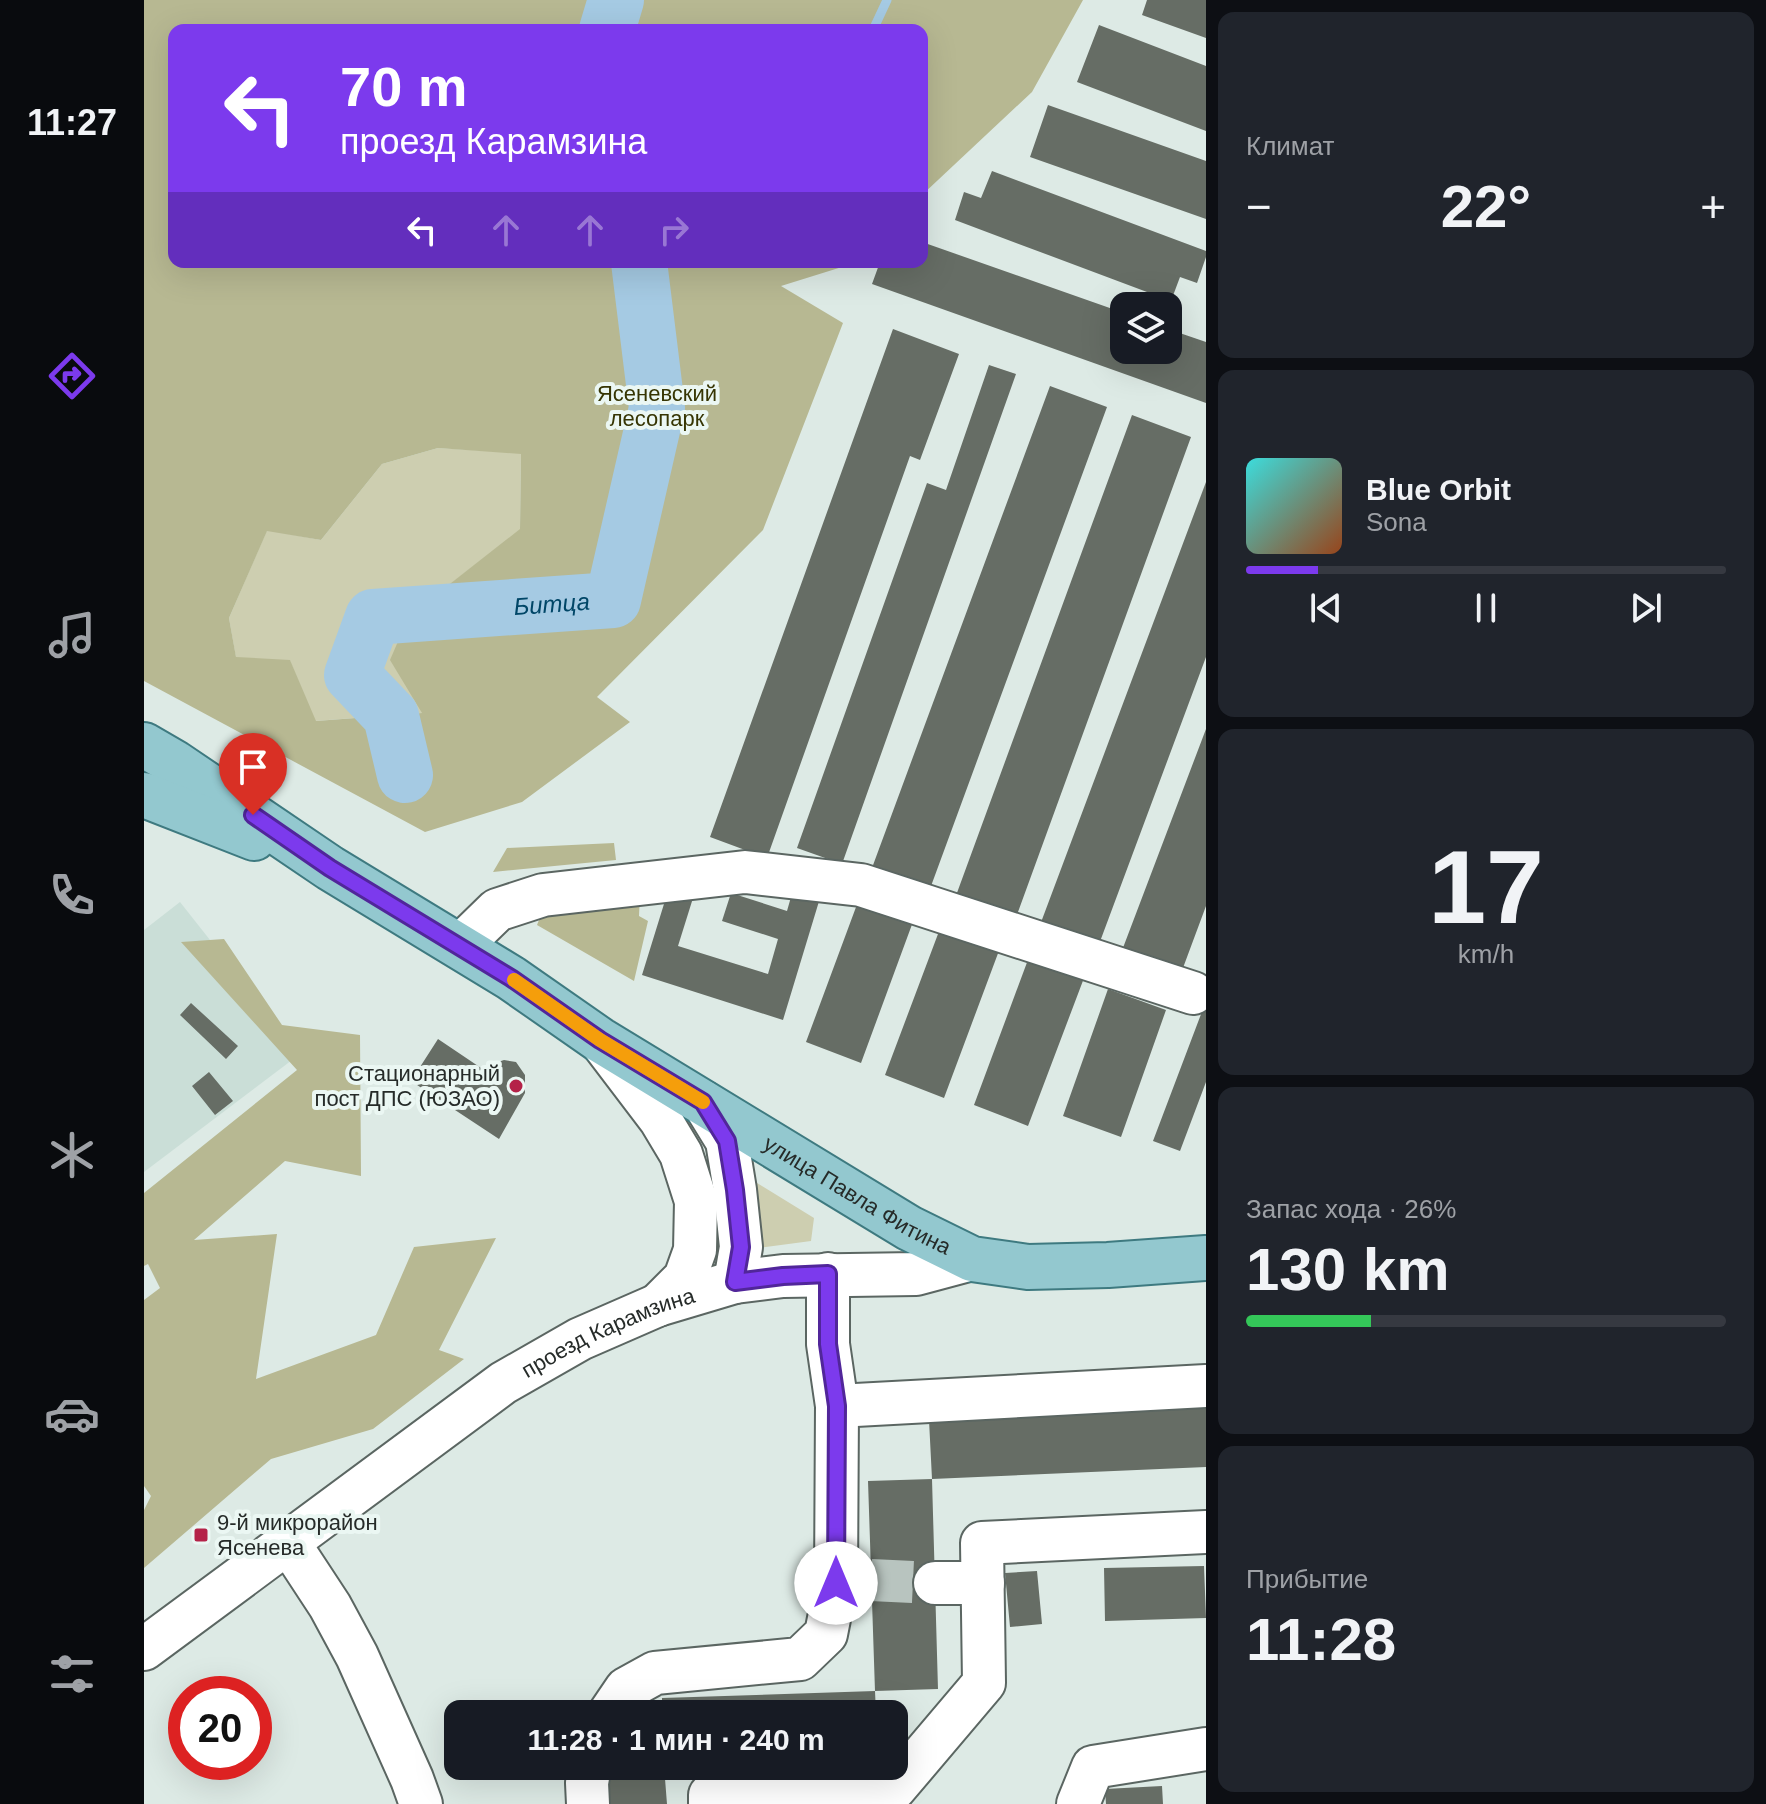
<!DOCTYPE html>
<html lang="ru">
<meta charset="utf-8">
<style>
:root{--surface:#171b24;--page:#20242c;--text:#f1f3f6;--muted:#9ea1a6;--line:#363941;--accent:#7c3aed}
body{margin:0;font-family:Helvetica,sans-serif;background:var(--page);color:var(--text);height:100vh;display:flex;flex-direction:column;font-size:30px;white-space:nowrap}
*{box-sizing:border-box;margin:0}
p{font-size:26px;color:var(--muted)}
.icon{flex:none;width:44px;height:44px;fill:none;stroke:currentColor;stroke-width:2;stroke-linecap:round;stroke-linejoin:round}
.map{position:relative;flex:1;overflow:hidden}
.details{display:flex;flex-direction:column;gap:12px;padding:12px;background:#0d0f14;width:560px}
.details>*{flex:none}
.top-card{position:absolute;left:24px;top:24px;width:760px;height:244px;border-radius:16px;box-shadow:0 8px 32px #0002;background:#7c3aed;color:#fff;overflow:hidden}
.fabs{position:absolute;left:966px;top:292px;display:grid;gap:16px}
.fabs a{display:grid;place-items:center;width:72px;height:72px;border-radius:16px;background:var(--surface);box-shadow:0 8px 32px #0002;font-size:40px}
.speed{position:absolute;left:24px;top:1676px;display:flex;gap:16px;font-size:40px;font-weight:700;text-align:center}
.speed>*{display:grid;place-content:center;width:104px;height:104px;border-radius:50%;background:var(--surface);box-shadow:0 8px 32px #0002;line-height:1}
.speed .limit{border:12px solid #d22;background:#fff;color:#111}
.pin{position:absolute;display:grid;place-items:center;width:68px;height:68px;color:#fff;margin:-82px -34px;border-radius:50% 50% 50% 0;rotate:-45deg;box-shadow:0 0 8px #0007}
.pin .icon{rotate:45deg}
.me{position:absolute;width:88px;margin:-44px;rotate:0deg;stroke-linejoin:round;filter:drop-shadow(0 0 6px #0008)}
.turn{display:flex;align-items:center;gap:28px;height:168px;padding:0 40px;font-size:36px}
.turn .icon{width:104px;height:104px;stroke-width:2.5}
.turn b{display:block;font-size:56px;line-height:68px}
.lanes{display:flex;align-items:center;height:76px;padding:0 40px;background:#0003;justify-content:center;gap:40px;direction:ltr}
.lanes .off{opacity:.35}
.big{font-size:60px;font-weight:600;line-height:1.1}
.details .tile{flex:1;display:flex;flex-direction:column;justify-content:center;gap:12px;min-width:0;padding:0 28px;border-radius:16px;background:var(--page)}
.details .dial{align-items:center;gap:0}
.dial b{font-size:104px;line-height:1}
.song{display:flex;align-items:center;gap:24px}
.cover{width:96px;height:96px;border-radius:12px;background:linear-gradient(135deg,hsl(180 70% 55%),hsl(20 70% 35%))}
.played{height:8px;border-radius:4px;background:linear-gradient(90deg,var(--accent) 15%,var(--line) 15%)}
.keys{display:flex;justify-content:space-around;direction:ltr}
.heat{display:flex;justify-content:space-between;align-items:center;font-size:44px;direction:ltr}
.charge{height:12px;border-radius:6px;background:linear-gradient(90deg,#34c759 26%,var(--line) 0)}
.trip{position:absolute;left:300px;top:1700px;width:464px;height:80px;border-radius:16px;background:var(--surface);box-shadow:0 8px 32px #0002;font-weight:600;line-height:80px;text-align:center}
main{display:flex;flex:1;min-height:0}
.tab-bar{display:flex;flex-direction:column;width:144px;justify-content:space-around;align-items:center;background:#090b0e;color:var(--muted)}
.tab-bar .icon{width:56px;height:56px}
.tab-bar .current{color:var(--accent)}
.tab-bar b{font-size:36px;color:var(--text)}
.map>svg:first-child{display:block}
.built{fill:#caded7}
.green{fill:#cdceb0}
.forest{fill:#b7b892;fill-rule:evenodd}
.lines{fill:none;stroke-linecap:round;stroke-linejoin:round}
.stream{stroke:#a5cae3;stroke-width:9}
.river{stroke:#a5cae3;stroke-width:56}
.building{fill:#666d65}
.minor-tunnel{stroke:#b8c4bf;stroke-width:42;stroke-dasharray:42 21;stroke-linecap:butt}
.minor-casing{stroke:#5b6662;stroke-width:46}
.major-casing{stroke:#3e7a80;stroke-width:48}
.minor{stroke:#fff;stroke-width:42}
.major{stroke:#93c8cf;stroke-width:44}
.route-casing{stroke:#51269a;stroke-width:20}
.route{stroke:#7c3aed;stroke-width:14}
.slow{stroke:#f59e0b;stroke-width:14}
.poi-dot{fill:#b42248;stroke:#ebf7f3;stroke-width:3}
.labels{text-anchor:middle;stroke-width:8;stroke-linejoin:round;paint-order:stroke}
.park-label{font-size:22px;fill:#363503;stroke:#ebf7f3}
.poi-label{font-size:22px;fill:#262b29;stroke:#ebf7f3;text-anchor:end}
.street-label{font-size:22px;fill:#262b29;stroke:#ebf7f3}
.water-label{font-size:24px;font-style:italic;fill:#004667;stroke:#ebf7f3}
</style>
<main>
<nav class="tab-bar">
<b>11:27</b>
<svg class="icon current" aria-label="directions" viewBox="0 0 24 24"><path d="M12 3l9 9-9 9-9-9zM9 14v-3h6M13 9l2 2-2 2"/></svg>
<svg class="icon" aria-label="music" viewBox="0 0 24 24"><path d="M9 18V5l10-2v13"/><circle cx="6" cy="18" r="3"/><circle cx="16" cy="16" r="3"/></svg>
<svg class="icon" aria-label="phone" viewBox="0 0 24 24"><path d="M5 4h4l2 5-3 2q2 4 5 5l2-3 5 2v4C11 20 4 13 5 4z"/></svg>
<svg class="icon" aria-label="climate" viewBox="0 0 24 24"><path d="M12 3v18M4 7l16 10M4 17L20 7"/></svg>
<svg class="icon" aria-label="car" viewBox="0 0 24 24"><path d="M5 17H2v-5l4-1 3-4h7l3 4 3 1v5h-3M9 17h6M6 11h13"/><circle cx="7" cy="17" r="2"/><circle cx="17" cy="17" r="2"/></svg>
<svg class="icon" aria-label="filters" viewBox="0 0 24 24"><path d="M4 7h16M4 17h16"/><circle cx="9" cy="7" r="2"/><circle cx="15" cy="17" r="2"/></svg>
</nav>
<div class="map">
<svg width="1062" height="1804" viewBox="0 0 1062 1804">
<rect width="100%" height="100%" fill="#ddeae5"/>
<path class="built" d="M 36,902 L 156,1054 L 0,1172 L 0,930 Z"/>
<path class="green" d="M 294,448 L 377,453 L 376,530 L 265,616 L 278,713 L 171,721 L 146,661 L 92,658 L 85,618 L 123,530 L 177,540 L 238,464 Z
M 595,1172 L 670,1218 L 667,1241 L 614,1248 Z"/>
<path class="forest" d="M 0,0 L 939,0 L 888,92 L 778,195 L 778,30 L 30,30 L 30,262 L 714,262 L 637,286 L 699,323 L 619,530 L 453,697 L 486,722 L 378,802 L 281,832 L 0,681 ZM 294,448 L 377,454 L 376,529 L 265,616 L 246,660 L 278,713 L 172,721 L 146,660 L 92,657 L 85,618 L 123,531 L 177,540 L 238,464 Z
M 470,843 L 472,860 L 349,872 L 363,848 Z
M 496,894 L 495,916 L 504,921 L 490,981 L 393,925 L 403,900 Z
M 80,939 L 138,1025 L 216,1035 L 217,1176 L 141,1161 L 50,1240 L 133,1234 L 112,1379 L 232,1335 L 270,1247 L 352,1238 L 295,1350 L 320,1359 L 229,1429 L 127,1459 L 0,1568 L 0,1510 L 7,1496 L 0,1486 L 0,1300 L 16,1288 L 4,1264 L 0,1266 L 0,1193 L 153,1070 L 37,942 Z"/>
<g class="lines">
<path class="stream" d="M 729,30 L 743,0"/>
<g class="river">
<path d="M 463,30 L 472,0"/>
<path id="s1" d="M 261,775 L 247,716 L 208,675 L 229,617 L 469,600 L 513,408 L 495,262"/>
</g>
</g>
<path class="building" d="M 1003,0 L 1062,0 L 1062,38 L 998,15 Z
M 955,25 L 1062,66 L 1062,131 L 933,82 Z
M 904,105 L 1062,161 L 1062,219 L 886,157 Z
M 848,171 L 1062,251 L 1062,257 L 1053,283 L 1036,277 L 1027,301 L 811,220 L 820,192 L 837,198 Z
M 778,242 L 980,313 L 980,350 L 1024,350 L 1024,329 L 1062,342 L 1062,403 L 728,284 L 736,262 L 778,262 Z
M 749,329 L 815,354 L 776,460 L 766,456 L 623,858 L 566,837 Z
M 845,365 L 872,374 L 698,864 L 653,848 L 783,483 L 802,490 Z
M 906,386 L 963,407 L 783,897 L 725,876 Z
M 988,415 L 1047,437 L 870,923 L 810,901 Z
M 1062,482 L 1062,657 L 951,955 L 893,933 Z
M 1062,729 L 1062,906 L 1033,984 L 974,961 Z
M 649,890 L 676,898 L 639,1020 L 498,975 L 524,891 L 549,898 L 534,946 L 624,974 L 634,939 L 578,921 L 587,893 L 643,911 Z
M 715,899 L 770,919 L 717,1063 L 662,1042 Z
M 797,926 L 856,948 L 800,1098 L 741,1075 Z
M 885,957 L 940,978 L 884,1126 L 830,1105 Z
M 964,989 L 1022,1010 L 977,1137 L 919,1116 Z
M 1062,1001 L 1062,1082 L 1036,1151 L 1009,1141 Z
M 47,1003 L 94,1046 L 82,1059 L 36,1015 Z
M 294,1039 L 343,1072 L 348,1064 L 360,1060 L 372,1062 L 381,1075 L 381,1093 L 355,1139 L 267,1081 Z
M 65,1072 L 89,1101 L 71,1115 L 48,1086 Z
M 1062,1407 L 1062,1467 L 788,1479 L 785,1420 Z
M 788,1479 L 794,1689 L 731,1691 L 724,1481 Z
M 1060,1566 L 1062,1618 L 961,1621 L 960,1568 Z
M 893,1571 L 898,1624 L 866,1627 L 861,1573 Z
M 731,1691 L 732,1714 L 518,1714 L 518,1698 Z
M 457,1766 L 520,1766 L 523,1804 L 460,1804 Z
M 1018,1786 L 1019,1804 L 962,1804 L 961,1789 Z"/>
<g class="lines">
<path class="minor-tunnel" d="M 727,1580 L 791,1583"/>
<defs>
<g id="minor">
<path d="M 316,946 L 353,910 L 399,895 L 601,872 L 717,885 L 1049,993"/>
<path d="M 459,1044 L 516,1119 L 537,1154 L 552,1201 L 551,1250 L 541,1278 L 514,1305"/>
<path d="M 559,1102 L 583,1141 L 591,1190 L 597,1247 L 591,1282"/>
<path d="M 693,1406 L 1062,1386"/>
<path d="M 144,1542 L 186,1606 L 213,1656 L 268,1779 L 277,1804"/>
<path d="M 791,1583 L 839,1583"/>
<path id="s2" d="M 0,1649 L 359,1383 L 436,1339 L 514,1305 L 591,1282 L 639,1276 L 772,1274 L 828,1259"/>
<path d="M 465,1714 L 482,1689 L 511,1673 L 656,1659 L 682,1634 L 692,1583 L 693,1406 L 684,1344 L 684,1274"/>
<path d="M 444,1804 L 443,1783 L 446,1766"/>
<path d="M 566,1804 L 566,1795 L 751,1788 L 840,1683 L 838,1543 L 1062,1532"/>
<path d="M 934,1804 L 949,1767 L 1062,1749"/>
</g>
<g id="major">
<path id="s3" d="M 0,745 L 31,763 L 186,868 L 367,978 L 456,1040 L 765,1228 L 828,1259 L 884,1267 L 964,1265 L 1062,1258"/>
<path d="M 0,795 L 110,838"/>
</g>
</defs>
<use href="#minor" class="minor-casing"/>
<use href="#major" class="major-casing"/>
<use href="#minor" class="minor"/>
<use href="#major" class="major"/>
</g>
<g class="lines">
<defs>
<path id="route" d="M 109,815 L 186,868 L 367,978 L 456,1040 L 559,1102 L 583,1141 L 591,1190 L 597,1247 L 591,1282 L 639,1276 L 684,1274 L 684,1344 L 693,1406 L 692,1583"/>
</defs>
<use href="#route" class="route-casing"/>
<use href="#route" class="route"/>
<path class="slow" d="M 370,980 L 456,1040 L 559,1102"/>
</g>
<g class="poi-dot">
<circle cx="372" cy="1086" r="8"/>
<rect x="49" y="1527" width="16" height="16" rx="4"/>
</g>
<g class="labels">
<g class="park-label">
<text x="513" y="401">Ясеневский<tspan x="513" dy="25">лесопарк</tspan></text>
</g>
<g class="poi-label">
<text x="356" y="1081">Стационарный<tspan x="356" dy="25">пост ДПС (ЮЗАО)</tspan></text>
<text x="73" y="1530" text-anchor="start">9-й микрорайон<tspan x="73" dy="25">Ясенева</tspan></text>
</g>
<g class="street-label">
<text dy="8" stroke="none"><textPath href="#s3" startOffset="844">улица Павла Фитина</textPath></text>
<text dy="8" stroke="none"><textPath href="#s2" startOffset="564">проезд Карамзина</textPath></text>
</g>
<g class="water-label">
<text dy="8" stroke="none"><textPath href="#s1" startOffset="358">Битца</textPath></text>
</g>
</g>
</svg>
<div class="fabs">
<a><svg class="icon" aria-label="layers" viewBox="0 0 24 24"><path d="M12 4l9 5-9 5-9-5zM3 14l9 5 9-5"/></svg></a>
</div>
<div class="speed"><div class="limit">20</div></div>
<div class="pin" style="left:109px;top:815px;background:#d93025"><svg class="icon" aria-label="arrive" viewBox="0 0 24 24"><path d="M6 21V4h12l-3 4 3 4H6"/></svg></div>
<svg class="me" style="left:692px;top:1583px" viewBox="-20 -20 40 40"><circle r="19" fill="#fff"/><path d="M0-13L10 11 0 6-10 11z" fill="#7c3aed"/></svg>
<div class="trip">11:28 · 1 мин · 240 m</div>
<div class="top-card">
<div class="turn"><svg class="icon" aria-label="left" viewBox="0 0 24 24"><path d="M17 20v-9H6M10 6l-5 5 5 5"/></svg><div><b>70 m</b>проезд Карамзина</div></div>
<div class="lanes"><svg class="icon" aria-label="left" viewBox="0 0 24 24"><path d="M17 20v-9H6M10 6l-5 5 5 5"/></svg><svg class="icon off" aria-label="ahead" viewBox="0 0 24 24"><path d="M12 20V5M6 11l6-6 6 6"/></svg><svg class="icon off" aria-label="ahead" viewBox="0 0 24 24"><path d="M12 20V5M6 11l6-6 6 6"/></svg><svg class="icon off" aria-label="right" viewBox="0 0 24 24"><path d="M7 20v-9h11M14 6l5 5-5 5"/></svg></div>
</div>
</div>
<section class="details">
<div class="tile"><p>Климат</p>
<div class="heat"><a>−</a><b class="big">22°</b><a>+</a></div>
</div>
<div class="tile">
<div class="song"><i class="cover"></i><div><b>Blue Orbit</b><p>Sona</p></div></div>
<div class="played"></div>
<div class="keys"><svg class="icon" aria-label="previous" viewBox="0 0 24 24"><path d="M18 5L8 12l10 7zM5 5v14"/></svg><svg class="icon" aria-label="pause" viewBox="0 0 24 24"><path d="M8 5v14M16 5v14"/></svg><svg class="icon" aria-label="next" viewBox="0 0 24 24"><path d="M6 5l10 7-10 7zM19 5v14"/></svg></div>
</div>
<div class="tile dial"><b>17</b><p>km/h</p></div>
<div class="tile"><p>Запас хода · 26%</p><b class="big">130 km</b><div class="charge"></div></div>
<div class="tile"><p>Прибытие</p><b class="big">11:28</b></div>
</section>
</main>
